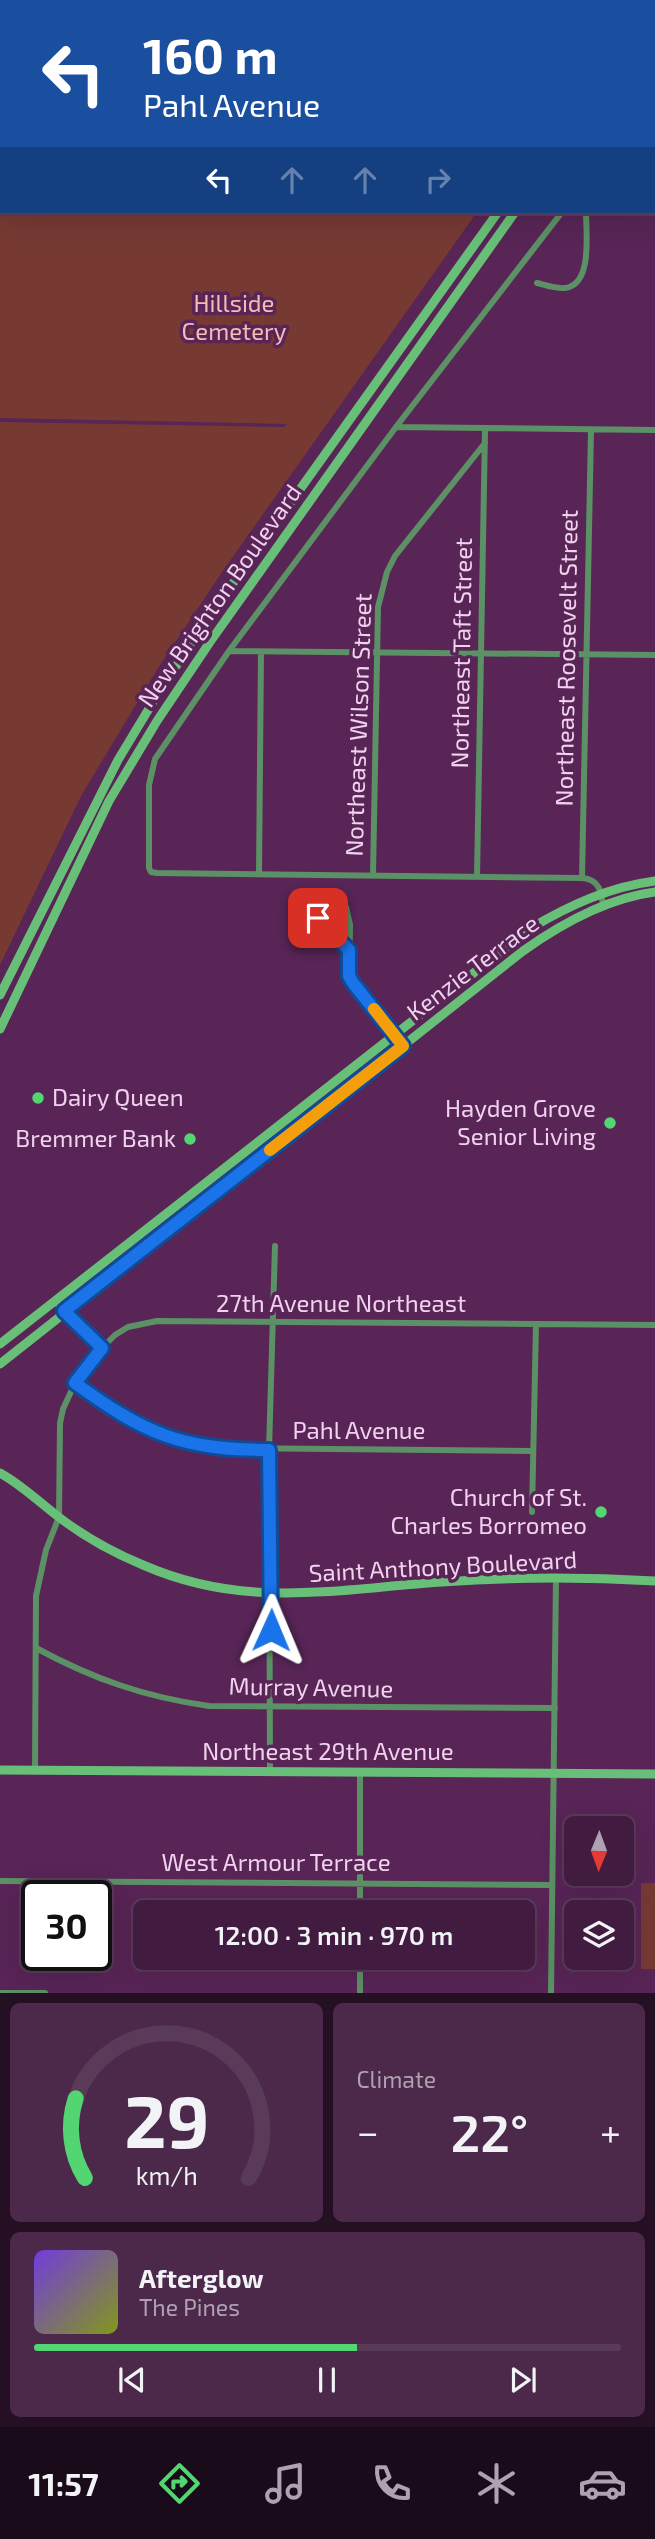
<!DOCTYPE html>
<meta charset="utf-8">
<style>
:root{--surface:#421c40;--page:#4c294b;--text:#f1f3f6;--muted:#aea1b1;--line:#5a3a59;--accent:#53d672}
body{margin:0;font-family:"Exo 2",sans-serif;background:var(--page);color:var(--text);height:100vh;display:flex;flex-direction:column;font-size:26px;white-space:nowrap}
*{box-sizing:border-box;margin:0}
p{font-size:23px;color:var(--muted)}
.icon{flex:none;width:38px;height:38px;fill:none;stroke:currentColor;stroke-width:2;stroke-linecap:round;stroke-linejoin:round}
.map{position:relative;height:1993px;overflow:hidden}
.panel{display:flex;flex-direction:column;gap:10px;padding:10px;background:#240f23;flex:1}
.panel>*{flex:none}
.top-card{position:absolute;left:0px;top:0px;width:656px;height:214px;box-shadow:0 7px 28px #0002,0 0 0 2px var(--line);background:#1a4fa0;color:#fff;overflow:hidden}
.needle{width:46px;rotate:181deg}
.buttons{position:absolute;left:564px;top:1816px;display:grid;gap:14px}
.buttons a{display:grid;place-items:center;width:70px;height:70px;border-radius:10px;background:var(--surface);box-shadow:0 7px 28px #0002,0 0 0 2px var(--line);font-size:35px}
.speed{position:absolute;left:21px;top:1880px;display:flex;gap:14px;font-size:35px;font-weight:700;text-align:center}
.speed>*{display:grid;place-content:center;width:91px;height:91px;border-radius:50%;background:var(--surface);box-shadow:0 7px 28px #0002,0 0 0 2px var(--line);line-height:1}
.speed .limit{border:4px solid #111;border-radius:10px;background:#fff;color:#111}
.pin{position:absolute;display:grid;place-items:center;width:60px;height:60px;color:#fff;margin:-30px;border-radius:14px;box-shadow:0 4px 10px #0006}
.me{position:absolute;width:77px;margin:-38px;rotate:1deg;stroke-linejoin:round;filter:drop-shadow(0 0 5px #0008)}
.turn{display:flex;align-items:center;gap:24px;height:147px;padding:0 28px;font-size:32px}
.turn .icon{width:91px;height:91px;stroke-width:2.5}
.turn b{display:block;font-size:49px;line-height:60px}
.lanes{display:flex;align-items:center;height:66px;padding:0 28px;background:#0003;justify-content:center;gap:35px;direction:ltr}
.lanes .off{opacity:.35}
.big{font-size:52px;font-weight:600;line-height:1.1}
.panel .widget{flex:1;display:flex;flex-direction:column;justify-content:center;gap:10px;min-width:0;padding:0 24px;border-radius:10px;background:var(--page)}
.panel .dial{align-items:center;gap:0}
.dial svg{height:182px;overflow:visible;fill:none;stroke:var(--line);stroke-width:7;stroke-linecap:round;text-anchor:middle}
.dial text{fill:var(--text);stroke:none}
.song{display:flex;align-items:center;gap:21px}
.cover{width:84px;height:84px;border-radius:10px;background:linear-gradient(135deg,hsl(260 70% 55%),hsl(70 70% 35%))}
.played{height:7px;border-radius:4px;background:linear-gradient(90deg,var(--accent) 55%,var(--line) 55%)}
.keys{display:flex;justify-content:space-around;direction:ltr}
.heat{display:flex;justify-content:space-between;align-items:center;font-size:38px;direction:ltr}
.panel .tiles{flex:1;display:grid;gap:10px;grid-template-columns:1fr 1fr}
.widget:last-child{grid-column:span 2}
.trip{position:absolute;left:133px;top:1900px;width:402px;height:70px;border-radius:10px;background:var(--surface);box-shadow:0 7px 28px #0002,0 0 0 2px var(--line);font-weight:600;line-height:70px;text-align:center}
.dock{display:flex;height:112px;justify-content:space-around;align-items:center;background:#1a0b1a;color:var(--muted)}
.dock .icon{width:49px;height:49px}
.dock .current{color:var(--accent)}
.dock b{font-size:32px;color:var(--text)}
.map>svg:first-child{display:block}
.green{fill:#763a33}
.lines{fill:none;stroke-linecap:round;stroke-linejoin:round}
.street{stroke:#5b9164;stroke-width:6}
.secondary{stroke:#68c078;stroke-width:9}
.route-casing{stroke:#114b97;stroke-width:18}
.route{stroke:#1a73e8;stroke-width:12}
.slow{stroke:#f59e0b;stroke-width:12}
.poi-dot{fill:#53d672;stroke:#582556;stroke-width:2.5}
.labels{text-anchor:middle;stroke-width:7;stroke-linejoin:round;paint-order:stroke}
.park-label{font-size:24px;fill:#f4bcb3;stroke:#582556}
.street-label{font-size:24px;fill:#f1d2ee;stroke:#582556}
.poi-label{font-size:24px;fill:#f1d2ee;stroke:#582556;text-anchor:end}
</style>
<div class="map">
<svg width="655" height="1993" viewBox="0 0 655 1993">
<rect width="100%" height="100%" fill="#582556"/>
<path class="green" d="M 0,0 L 639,0 L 2,2 L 2,212 L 477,212 L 220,575 L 158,668 L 81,796 L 0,965 L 0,422 L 284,427 L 287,424 L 0,418 Z
M 641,1883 L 655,1883 L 655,1969 L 641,1969 Z"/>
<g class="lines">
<path class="street" d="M 654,92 L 655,92
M 654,204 L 655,204
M 562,212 L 396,427 L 229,651 L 155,759 L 149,785 L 149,868 L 151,872 L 157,873 L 582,878
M 537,283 C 545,285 556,289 565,288 C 593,285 586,232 586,212
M 396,427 L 655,430
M 591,431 L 582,878 C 599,879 602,892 603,907
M 229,651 L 655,655
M 259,874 L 261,652
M 373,875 L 378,607 L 387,572 L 395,556 L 485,443
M 477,877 L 485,430
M 349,950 L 311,911 L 311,908 C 322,901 335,904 346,907 L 350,925 L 349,976 L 403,1046
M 54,1301 L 102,1348
M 75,1383 C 121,1417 158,1438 216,1448 L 533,1451
M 532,1512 L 536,1324
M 36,1648 C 93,1679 145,1697 209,1706 L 555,1708
M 35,1770 L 36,1596 L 46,1550 L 59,1517 L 60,1423 L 63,1409 L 75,1383 L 102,1348 L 115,1335 L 128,1327 L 157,1321 L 655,1325
M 270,1771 L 269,1450 L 275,1246
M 0,1881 L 551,1885
M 360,1913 L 360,1771
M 360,1958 L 360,1993
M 0,1993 L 45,1993
M 551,1993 L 556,1578"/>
<path class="secondary" d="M 653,2 L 654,0
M 654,20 L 655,20
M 0,995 L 118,760 L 162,687 L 211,614 L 498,212
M 0,1029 L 109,801 L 157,721 L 210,642 L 515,212
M 0,1344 L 531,928 C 570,905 609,887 655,881
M 0,1364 L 523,951 C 561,924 608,898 655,892
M 0,1473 C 22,1485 40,1503 60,1518 C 85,1537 114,1553 143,1565 C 246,1610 335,1589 442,1582 C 513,1577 584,1577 655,1581
M 0,1770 L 655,1774"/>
</g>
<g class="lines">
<defs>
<path id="route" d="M 271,1630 L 269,1450 C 182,1450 145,1434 75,1383 L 102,1348 L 64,1311 L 403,1046 L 353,983 L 349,976 L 349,950 L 318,918"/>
</defs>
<use href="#route" class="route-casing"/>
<use href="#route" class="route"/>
<path class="slow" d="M 270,1150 L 403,1046 L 374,1009"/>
</g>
<g class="poi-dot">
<circle cx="38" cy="1098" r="7"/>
<circle cx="610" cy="1123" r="7"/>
<circle cx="190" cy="1139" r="7"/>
<circle cx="601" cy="1512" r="7"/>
</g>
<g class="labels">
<g class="park-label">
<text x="234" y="312">Hillside<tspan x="234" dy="28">Cemetery</tspan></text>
</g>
<g class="street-label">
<text transform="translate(220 596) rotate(-55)" y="8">New Brighton Boulevard</text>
<text transform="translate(462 653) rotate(-89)" y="8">Northeast Taft Street</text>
<text transform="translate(567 658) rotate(-89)" y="8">Northeast Roosevelt Street</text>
<text transform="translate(359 725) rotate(-88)" y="8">Northeast Wilson Street</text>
<text transform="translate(473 968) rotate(-37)" y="8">Kenzie Terrace</text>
<text x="341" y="1312">27th Avenue Northeast</text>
<text x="359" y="1439">Pahl Avenue</text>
<text transform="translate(443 1567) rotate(-3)" y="8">Saint Anthony Boulevard</text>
<text transform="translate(311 1688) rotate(1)" y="8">Murray Avenue</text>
<text x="328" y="1760">Northeast 29th Avenue</text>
<text x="276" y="1871">West Armour Terrace</text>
</g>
<g class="poi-label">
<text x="52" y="1106" text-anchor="start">Dairy Queen</text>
<text x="596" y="1117">Hayden Grove<tspan x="596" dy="28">Senior Living</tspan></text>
<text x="176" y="1147">Bremmer Bank</text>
<text x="587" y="1506">Church of St.<tspan x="587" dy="28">Charles Borromeo</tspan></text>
</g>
</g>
</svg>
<div class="buttons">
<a><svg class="needle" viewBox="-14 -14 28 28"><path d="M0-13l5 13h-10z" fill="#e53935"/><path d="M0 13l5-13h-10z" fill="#aea1b1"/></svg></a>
<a><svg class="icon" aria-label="layers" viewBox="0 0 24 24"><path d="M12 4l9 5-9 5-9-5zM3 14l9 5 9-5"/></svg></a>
</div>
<div class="speed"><div class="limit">30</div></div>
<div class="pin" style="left:318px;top:918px;background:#d93025"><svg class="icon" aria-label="arrive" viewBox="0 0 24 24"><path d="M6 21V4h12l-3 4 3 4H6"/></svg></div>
<svg class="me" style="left:271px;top:1630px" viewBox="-20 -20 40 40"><path d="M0-17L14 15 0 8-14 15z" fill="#1a73e8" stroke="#fff" stroke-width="4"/></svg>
<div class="trip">12:00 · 3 min · 970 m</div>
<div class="top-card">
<div class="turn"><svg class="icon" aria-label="left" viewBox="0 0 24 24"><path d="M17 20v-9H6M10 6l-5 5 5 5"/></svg><div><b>160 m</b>Pahl Avenue</div></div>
<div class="lanes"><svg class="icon" aria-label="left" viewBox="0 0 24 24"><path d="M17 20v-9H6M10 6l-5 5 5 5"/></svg><svg class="icon off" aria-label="ahead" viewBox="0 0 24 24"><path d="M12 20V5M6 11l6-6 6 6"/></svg><svg class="icon off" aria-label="ahead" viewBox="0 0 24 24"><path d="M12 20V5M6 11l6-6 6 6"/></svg><svg class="icon off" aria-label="right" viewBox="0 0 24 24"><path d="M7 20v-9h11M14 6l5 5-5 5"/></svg></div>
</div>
</div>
<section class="panel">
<div class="tiles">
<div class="widget dial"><svg viewBox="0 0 100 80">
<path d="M14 69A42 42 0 1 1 86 69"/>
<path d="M14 69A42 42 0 0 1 10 34" stroke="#53d672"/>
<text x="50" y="56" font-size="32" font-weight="700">29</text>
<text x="50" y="72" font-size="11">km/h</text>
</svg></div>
<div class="widget"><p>Climate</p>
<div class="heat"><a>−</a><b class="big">22°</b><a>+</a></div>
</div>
<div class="widget">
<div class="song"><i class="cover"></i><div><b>Afterglow</b><p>The Pines</p></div></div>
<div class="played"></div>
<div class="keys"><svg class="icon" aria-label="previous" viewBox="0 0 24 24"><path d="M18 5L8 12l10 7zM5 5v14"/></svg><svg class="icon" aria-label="pause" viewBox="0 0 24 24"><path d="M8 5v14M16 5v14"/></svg><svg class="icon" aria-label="next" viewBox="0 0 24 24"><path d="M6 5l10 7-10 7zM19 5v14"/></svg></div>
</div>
</div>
</section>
<nav class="dock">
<b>11:57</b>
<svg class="icon current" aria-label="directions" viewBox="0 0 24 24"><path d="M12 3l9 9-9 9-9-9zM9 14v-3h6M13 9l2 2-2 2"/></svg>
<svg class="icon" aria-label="music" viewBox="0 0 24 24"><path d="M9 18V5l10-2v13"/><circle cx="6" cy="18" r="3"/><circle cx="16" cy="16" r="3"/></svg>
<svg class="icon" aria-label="phone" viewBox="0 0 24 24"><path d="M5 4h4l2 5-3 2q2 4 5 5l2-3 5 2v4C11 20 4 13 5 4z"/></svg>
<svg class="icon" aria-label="climate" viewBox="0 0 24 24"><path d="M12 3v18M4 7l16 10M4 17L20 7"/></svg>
<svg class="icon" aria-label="car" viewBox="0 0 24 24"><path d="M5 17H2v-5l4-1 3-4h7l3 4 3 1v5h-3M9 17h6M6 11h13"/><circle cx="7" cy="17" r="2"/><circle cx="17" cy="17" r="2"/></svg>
</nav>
